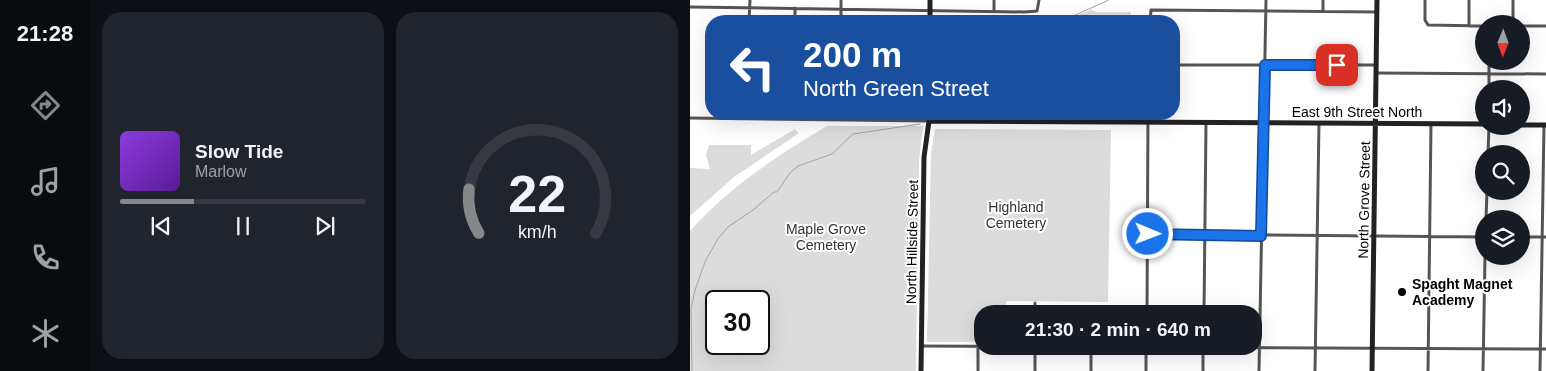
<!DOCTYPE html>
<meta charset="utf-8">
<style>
:root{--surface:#171b24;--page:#20242c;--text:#f1f3f6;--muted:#9ea1a6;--line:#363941;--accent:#858687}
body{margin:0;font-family:Arial,sans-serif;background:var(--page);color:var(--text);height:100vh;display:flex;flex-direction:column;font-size:19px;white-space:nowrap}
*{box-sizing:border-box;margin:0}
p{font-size:16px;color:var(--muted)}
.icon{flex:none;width:28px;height:28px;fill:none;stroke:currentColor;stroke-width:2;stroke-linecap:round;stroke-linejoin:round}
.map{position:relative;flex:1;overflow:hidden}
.drawer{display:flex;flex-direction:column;gap:12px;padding:12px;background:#0d0f14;width:600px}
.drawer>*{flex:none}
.top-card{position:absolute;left:15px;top:15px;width:475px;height:105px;border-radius:20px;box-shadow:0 5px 20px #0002;background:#1a4fa0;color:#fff;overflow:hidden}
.needle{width:32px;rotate:181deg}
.buttons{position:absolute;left:785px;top:15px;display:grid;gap:10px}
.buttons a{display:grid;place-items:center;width:55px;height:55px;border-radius:50%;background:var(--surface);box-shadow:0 5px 20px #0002;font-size:25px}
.speed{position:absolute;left:15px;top:290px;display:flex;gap:10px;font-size:25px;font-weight:700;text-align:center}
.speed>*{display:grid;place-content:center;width:65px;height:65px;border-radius:50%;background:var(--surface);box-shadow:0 5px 20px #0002;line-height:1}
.speed .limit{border:2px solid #111;border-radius:8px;background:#fff;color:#111}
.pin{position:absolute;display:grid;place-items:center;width:42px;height:42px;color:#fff;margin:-21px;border-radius:10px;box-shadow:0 2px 8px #0006}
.me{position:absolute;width:55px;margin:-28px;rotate:91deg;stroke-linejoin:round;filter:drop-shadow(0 0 4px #0008)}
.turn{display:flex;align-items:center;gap:18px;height:105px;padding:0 15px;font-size:22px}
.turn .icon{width:65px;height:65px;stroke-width:2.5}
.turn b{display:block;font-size:35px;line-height:42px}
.drawer .tile{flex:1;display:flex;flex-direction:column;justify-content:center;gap:8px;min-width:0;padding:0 18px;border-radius:20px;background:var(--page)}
.drawer .dial{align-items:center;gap:0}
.dial svg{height:130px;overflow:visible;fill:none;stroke:var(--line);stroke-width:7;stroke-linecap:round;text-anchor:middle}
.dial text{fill:var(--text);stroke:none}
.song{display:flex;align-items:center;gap:15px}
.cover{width:60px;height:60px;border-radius:8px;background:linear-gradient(135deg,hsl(270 70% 55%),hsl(270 70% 35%))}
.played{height:5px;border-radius:2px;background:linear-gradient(90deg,var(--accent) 30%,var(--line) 30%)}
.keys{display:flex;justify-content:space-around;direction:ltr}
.drawer .tiles{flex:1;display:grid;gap:12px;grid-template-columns:repeat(2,1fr)}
.trip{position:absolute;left:284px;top:305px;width:288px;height:50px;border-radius:20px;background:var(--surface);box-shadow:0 5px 20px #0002;font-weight:600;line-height:50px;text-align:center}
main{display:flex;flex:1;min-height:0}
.dock{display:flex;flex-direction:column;width:90px;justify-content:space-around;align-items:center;background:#090b0e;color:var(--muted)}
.dock .icon{width:35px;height:35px}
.dock .selected{color:var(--accent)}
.dock b{font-size:22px;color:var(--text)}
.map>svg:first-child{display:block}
.green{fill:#dcdcdc;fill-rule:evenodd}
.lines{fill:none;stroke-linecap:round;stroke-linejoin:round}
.stream{stroke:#a3a3a3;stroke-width:1}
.street{stroke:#555;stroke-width:3}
.secondary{stroke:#222;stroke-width:5}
.route-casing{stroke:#114b97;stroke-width:12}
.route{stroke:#1a73e8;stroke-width:9}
.poi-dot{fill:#000;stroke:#fff;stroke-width:2}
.labels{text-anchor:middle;stroke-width:4;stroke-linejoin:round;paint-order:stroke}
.street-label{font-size:14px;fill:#000;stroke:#fff}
.park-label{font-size:14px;fill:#333;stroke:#fff}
.poi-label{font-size:14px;font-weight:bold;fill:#000;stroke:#fff;text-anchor:start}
</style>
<main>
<nav class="dock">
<b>21:28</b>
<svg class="icon selected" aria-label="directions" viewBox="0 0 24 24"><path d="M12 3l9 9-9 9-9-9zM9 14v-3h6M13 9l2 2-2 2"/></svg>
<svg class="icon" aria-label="music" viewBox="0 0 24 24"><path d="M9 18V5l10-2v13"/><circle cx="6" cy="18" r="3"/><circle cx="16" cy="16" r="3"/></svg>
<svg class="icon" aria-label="phone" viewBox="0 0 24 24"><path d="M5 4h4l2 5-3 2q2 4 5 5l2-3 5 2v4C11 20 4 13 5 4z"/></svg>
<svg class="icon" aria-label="climate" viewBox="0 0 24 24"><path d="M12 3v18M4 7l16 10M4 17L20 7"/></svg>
</nav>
<section class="drawer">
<div class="tiles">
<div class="tile">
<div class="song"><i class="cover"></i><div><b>Slow Tide</b><p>Marlow</p></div></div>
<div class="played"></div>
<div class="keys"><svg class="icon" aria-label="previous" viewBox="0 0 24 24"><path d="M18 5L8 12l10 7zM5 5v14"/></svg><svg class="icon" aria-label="pause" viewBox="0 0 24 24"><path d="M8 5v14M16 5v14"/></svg><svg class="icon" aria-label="next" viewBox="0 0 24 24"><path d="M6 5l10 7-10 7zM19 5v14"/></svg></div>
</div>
<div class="tile dial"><svg viewBox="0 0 100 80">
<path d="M14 69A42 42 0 1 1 86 69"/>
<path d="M14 69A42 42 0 0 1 8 42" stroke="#858687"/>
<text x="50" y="56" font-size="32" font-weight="700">22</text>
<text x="50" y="72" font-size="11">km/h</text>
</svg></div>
</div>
</section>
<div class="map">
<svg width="856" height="371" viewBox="0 0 856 371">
<rect width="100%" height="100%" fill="#fff"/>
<path class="green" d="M 401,10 L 407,12 L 441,12 L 441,21 L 373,21 Z
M 137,126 L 233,126 L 229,161 L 226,371 L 0,371 L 0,231 C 39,187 87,156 137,126 ZM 69,301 L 69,344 L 26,344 L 26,301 Z
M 105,129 L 109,133 L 44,177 L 0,216 L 0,168 L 20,169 L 16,155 L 19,145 L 61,145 L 61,155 Z
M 245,129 L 421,130 L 418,302 L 316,301 L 316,314 L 292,314 L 292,342 L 237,342 L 241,153 Z"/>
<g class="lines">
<path class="stream" d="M 372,21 L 419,0
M 2,371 L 1,309 L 5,290 L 15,262 L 27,240 L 38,227 L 63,210 L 84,192 L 87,192 L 100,173 L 108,166 L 142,154 L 163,134 L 230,124"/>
<path class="street" d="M 735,0 L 735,20 L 738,25 L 794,26
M 0,7 L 335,12 L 347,11 L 349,0
M 304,11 L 304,0
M 633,11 L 633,0
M 59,21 L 60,0
M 105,21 L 105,8
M 151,21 L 151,0
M 460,21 L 461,10 L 687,12
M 823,24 L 823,0
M 779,26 L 779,0
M 831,26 L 856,26
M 484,65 L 686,65
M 687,73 L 856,74
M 799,89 L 799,61
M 0,118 L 239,121
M 347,122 L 347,114
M 798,154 L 799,126
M 796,219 L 797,191
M 458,234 L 794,237
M 831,237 L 856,237
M 345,314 L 345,303
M 402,314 L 402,309
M 457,314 L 458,114
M 514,314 L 516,123
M 232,346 L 856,349
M 288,371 L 288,347
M 345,371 L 345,347
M 401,371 L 401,347
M 456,371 L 456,347
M 513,371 L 513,347
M 569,371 L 576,0
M 625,371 L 629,123
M 738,371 L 741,124
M 793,371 L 795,256
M 850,371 L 854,125"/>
<path class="secondary" d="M 240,0 L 240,21
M 239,121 L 794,124
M 831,125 L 856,125
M 231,371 L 234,157 L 240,114
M 682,371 L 687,0"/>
</g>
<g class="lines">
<defs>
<path id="route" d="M 458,234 L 571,236 L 575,65 L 647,65"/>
</defs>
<use href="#route" class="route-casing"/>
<use href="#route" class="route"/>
</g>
<circle class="poi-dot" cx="712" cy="292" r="5"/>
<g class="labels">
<g class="street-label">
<text x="667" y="117">East 9th Street North</text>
<text transform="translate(674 200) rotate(-89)" y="5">North Grove Street</text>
<text transform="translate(222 242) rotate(-89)" y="5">North Hillside Street</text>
</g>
<g class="park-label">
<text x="326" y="212">Highland<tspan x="326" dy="16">Cemetery</tspan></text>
<text x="136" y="234">Maple Grove<tspan x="136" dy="16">Cemetery</tspan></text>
</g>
<g class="poi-label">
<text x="722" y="289">Spaght Magnet<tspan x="722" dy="16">Academy</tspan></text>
</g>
</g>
</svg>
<div class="buttons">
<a><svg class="needle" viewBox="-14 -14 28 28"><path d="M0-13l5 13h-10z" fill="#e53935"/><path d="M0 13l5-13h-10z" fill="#9ea1a6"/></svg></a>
<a><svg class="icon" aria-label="sound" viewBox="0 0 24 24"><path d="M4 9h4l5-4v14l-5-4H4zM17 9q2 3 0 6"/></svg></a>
<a><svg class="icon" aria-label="search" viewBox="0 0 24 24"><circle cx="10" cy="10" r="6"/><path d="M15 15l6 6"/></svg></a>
<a><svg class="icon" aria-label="layers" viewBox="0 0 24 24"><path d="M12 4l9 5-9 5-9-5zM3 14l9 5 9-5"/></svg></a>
</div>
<div class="speed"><div class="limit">30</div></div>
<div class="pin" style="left:647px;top:65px;background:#d93025"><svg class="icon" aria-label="arrive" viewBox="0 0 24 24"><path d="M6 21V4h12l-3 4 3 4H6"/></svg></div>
<svg class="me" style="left:458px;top:234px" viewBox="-20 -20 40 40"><circle r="17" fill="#1a73e8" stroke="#fff" stroke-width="3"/><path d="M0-11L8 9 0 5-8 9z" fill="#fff"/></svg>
<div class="trip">21:30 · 2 min · 640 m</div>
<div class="top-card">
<div class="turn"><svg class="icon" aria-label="left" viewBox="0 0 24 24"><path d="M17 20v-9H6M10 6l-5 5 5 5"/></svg><div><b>200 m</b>North Green Street</div></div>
</div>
</div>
</main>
